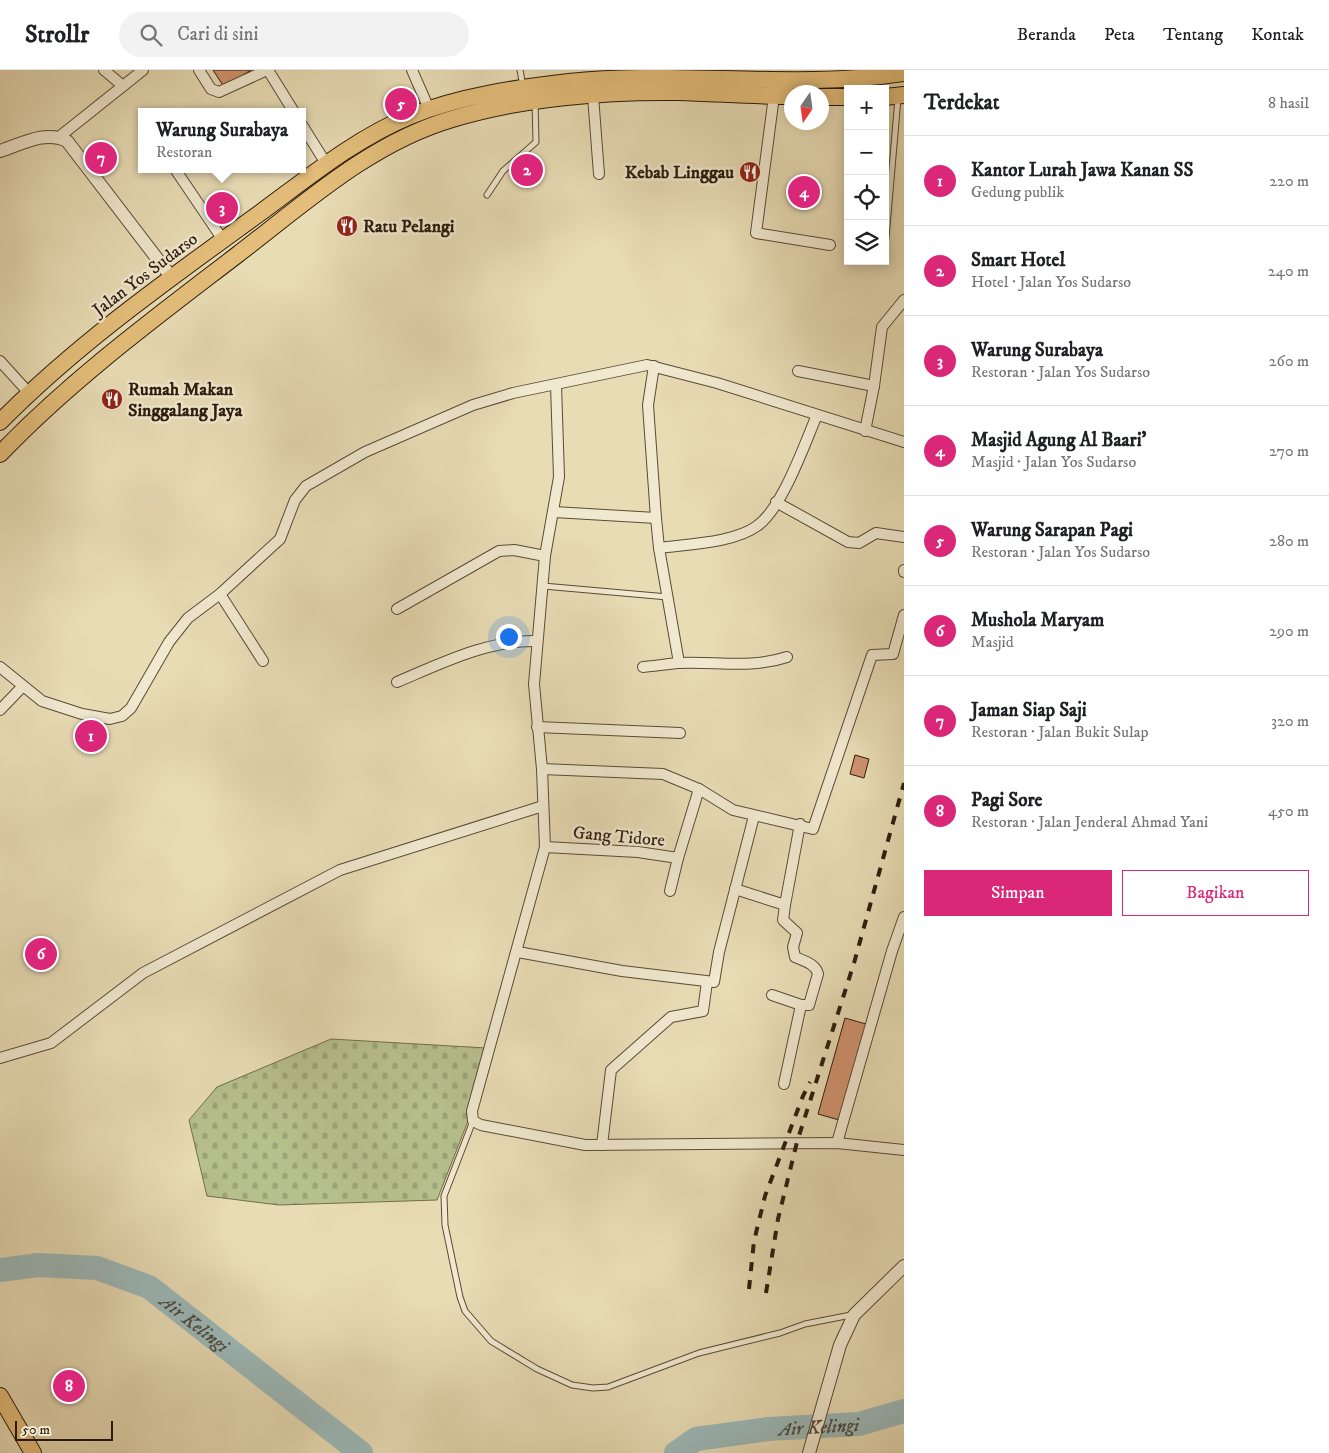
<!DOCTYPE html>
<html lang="id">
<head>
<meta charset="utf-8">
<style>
  body { margin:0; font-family:"IM FELL DW Pica",serif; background:#f2f2f2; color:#202124 }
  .controls { position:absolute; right:15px; top:15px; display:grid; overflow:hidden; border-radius:0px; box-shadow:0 2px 12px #0003 }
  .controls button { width:45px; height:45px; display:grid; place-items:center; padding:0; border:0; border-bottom:1px solid #e0e0e0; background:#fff; color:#202124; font:25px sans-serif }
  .compass { position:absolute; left:784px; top:15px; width:45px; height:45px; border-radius:50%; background:#fff; box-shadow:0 2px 12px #0003; rotate:193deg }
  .scale { position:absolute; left:15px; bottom:12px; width:98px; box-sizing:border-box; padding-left:5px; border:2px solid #2b1b0c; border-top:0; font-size:14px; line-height:18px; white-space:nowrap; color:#2b1b0c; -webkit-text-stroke:4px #f0e8cf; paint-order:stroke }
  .you { position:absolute; left:508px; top:566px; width:18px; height:18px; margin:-12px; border:4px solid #fff; border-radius:50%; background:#1a73e8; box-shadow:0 0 0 8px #1a73e833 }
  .badge { display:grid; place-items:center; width:32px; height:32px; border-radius:50%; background:#db2777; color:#fff; font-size:16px; font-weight:700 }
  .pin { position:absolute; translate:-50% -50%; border:2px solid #fff; box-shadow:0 1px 5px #0006 }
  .popup { position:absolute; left:138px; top:38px; width:168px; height:65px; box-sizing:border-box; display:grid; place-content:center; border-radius:0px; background:#fff; filter:drop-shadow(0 1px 4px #0005); font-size:16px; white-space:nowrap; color:#757577 }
  .popup b { font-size:19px; color:#202124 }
  .popup::after { content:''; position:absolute; left:50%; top:100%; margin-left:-10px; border:10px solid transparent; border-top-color:#fff }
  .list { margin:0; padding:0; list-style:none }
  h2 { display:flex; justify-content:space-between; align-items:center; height:65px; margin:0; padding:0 20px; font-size:21px }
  h2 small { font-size:16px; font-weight:400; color:#757577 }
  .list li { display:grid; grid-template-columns:32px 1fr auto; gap:15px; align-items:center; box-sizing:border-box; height:90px; padding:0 20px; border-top:1px solid #e0e0e0 }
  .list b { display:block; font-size:19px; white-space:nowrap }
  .list p { margin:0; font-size:16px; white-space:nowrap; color:#757577 }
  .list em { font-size:16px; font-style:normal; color:#757577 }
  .actions { display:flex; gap:10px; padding:15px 20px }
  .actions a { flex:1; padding:11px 0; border:1px solid #db2777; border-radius:0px; text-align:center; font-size:18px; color:#db2777 }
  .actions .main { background:#db2777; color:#fff }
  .icon { flex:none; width:28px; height:28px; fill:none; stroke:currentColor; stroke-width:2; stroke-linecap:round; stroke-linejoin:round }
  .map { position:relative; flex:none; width:904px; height:1383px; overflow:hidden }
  header { display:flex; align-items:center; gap:30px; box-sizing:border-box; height:70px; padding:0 25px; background:#fff; border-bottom:1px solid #e0e0e0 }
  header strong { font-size:24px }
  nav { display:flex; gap:28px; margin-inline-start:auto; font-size:18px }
  .search { width:350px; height:45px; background:#f2f2f2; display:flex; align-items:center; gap:12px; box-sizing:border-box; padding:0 18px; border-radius:28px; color:#757577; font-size:19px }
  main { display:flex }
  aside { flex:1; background:#fff }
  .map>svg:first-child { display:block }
</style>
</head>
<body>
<header>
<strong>Strollr</strong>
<div class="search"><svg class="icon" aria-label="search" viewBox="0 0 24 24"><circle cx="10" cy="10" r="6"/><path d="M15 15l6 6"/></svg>Cari di sini</div>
<nav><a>Beranda</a><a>Peta</a><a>Tentang</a><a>Kontak</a></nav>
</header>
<main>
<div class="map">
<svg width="904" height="1383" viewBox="0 0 904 1383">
  <defs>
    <pattern id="cemetery-stones" width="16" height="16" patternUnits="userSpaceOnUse" patternTransform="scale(1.25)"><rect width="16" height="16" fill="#b6c08d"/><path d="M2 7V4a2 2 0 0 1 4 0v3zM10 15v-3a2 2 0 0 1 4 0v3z" fill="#9da478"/></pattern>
  </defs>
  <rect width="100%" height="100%" fill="#e8dcb5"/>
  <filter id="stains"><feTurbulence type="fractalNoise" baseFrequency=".004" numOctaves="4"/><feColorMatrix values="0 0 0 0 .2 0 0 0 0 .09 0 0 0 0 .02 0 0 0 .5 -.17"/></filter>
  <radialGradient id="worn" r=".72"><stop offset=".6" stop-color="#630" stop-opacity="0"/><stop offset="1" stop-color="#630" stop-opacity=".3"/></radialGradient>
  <polygon fill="url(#cemetery-stones)" stroke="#706e4c" points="331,969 486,978 468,1051 437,1130 279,1135 207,1126 189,1050 217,1017"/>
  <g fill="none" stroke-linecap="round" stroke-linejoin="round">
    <g stroke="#9cb9b9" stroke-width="24">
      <path id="s1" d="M0 1200 38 1195 97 1198 149 1217 361 1383"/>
      <path id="s2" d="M676 1383 696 1369 768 1359 859 1354 904 1341"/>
    </g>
  </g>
  <g fill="#d0926f" stroke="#2b1b0c">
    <polygon points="213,0 251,0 224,17"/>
    <polygon points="79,657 104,660 102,675 78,672"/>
    <polygon points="855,685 869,689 864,708 850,704"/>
    <polygon points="845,948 866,954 839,1050 818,1044"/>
  </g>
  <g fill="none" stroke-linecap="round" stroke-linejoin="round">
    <g stroke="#5a4b36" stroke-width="7">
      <g id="service">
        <polyline points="520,0 523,16"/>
        <polyline points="487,125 503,101 536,72 535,32"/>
        <polyline points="886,168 898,28"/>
        <polyline points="543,516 668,527"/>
        <polyline points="473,1051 444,1126 445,1155 460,1227 465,1241 491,1271 537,1299 572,1315 593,1318 608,1317 699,1283 780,1263 805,1254 851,1245"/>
      </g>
    </g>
    <g stroke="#5a4b36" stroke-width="12">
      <g id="minor">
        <polyline points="104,0 123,16"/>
        <polyline points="199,0 211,19 219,22 267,0"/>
        <polyline points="268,0 294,42"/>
        <polyline points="412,0 429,39"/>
        <polyline points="593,26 599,104"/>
        <polyline points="774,26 756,163 830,175"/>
        <polyline points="302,55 327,95"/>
        <polyline points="59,67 143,0"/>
        <polyline points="175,99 223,170"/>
        <polyline points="0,291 29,323"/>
        <polyline points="654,296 648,335 656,448 659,478 679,593"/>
        <polyline points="798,301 874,316"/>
        <polyline points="556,315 559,407 545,486 534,614 542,699 545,777 472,1041 473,1051 481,1055 585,1075 837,1073 904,1080"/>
        <polyline points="865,361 874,316 882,257 904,230"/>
        <polyline points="776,432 848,472 859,473 876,463 904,467"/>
        <polyline points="554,442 656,448"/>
        <path d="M659 478C687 474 734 473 757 456 782 439 805 373 817 345"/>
        <polyline points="904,500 904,502"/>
        <polyline points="220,524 263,591"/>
        <polyline points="397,539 499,481 514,480 545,486"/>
        <polyline points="0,597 42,631 82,644 110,649 122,646 131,638 169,572 188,548 220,524 280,469 295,430 306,416 365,382 473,335 513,323 647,295 717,313 904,372"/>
        <path d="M643 597C655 596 667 594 678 593 715 591 751 599 787 587"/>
        <path d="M397 612C442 593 487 570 537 571"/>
        <polyline points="0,640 23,616"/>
        <polyline points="537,657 680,663"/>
        <polyline points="542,699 663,704 699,719 733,740 813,759 872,585 893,584 904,545"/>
        <polyline points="545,777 638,782 678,788 699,719"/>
        <polyline points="735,819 785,835 800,754"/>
        <polyline points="670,821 678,788"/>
        <polyline points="518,882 622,901 714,912 719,882 754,746"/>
        <polyline points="772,925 801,935"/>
        <polyline points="0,988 51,973 143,903 340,800 543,736"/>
        <path d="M784 1014 801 935H809L818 904C816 894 804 891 795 887L793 877 797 863 783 850 785 835"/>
        <polyline points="837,1073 892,881 904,847"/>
        <polyline points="602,1075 611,1000 671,947 703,941 707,912"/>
      </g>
    </g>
    <g stroke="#5a4b36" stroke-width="14">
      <g id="tertiary">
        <path d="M0 81C22 74 45 60 67 71L172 208"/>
        <polyline points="809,1383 840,1275 854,1245 904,1196"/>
      </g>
    </g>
    <g stroke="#2b1b0c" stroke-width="18">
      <g id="trunk">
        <polyline points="822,27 848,27"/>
        <polyline points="885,27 904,25"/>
        <path d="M0 352C76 275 165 212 253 148 303 112 352 70 410 46 460 26 516 18 569 12 680 0 794 20 904 3"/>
        <path d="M0 384C72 309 155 248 237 185 304 134 370 73 452 49 521 28 605 21 678 22 716 23 753 26 792 26"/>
        <polyline points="0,1326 33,1383"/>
      </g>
    </g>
    <use href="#service" stroke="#f0e8cf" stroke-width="5"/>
    <use href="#minor" stroke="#f0e8cf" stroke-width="10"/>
    <use href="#tertiary" stroke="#f0e8cf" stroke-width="12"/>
    <use href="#trunk" stroke="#e4be7a" stroke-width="16"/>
    <g stroke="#2b1b0c" stroke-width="4" stroke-dasharray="9 9" stroke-linecap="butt">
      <polyline points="749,1219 754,1171 765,1126 803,1026 810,1012"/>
      <polyline points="766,1223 778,1149 797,1072 854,893 904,713"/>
    </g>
  </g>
  <defs>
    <g id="restaurant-disc" transform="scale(1.125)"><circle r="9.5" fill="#8f2418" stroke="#f0e8cf"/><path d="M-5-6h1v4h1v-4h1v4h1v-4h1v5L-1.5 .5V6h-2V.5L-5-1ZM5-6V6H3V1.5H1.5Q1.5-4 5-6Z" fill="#fff"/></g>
  </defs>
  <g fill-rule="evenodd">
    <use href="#restaurant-disc" x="750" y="102"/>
    <use href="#restaurant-disc" x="347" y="156"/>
    <use href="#restaurant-disc" x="112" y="329"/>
  </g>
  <g text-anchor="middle" stroke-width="5" stroke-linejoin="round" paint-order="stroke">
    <g font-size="18" font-weight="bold" fill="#2b1b0c" stroke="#f0e8cf" text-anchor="start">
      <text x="734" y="108" text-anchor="end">Kebab Linggau</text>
      <text x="363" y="162">Ratu Pelangi</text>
      <text x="128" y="325">Rumah Makan<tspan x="128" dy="21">Singgalang Jaya</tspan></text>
    </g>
    <g font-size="18" fill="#2b1b0c" stroke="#f0e8cf">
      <text transform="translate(145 204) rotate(-37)" y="6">Jalan Yos Sudarso</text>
      <text transform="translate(619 766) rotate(5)" y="6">Gang Tidore</text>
    </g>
    <g font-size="19" font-style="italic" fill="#4d4a40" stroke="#f0e8cf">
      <text dy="7" stroke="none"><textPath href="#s1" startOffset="211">Air Kelingi</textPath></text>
      <text dy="7" stroke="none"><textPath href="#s2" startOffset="148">Air Kelingi</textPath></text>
    </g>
  </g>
  <rect width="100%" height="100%" filter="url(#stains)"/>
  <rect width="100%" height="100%" fill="url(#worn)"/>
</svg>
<div class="controls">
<button>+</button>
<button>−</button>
<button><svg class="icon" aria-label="locate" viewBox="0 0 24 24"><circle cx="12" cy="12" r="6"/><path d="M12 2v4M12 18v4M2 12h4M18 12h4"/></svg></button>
<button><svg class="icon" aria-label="layers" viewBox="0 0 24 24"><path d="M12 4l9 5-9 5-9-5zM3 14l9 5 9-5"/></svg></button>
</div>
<svg class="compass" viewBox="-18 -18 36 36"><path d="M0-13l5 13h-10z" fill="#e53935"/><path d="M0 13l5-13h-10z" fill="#757577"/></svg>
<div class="scale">50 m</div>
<div class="you"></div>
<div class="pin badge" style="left:91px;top:666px">1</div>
<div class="pin badge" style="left:527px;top:100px">2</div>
<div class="pin badge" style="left:222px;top:138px">3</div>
<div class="popup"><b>Warung Surabaya</b>Restoran</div>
<div class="pin badge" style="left:804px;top:122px">4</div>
<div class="pin badge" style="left:401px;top:34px">5</div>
<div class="pin badge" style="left:41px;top:884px">6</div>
<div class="pin badge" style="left:101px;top:88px">7</div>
<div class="pin badge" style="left:69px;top:1316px">8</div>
</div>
<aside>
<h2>Terdekat<small>8 hasil</small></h2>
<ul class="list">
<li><span class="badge">1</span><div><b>Kantor Lurah Jawa Kanan SS</b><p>Gedung publik</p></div><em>220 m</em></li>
<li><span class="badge">2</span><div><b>Smart Hotel</b><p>Hotel · Jalan Yos Sudarso</p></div><em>240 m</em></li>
<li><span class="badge">3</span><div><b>Warung Surabaya</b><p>Restoran · Jalan Yos Sudarso</p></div><em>260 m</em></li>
<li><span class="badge">4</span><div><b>Masjid Agung Al Baari'</b><p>Masjid · Jalan Yos Sudarso</p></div><em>270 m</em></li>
<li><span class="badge">5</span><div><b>Warung Sarapan Pagi</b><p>Restoran · Jalan Yos Sudarso</p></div><em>280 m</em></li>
<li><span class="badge">6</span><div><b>Mushola Maryam</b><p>Masjid</p></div><em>290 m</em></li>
<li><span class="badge">7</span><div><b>Jaman Siap Saji</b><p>Restoran · Jalan Bukit Sulap</p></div><em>320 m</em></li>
<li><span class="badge">8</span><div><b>Pagi Sore</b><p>Restoran · Jalan Jenderal Ahmad Yani</p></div><em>450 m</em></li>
</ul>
<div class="actions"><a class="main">Simpan</a><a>Bagikan</a></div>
</aside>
</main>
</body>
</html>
